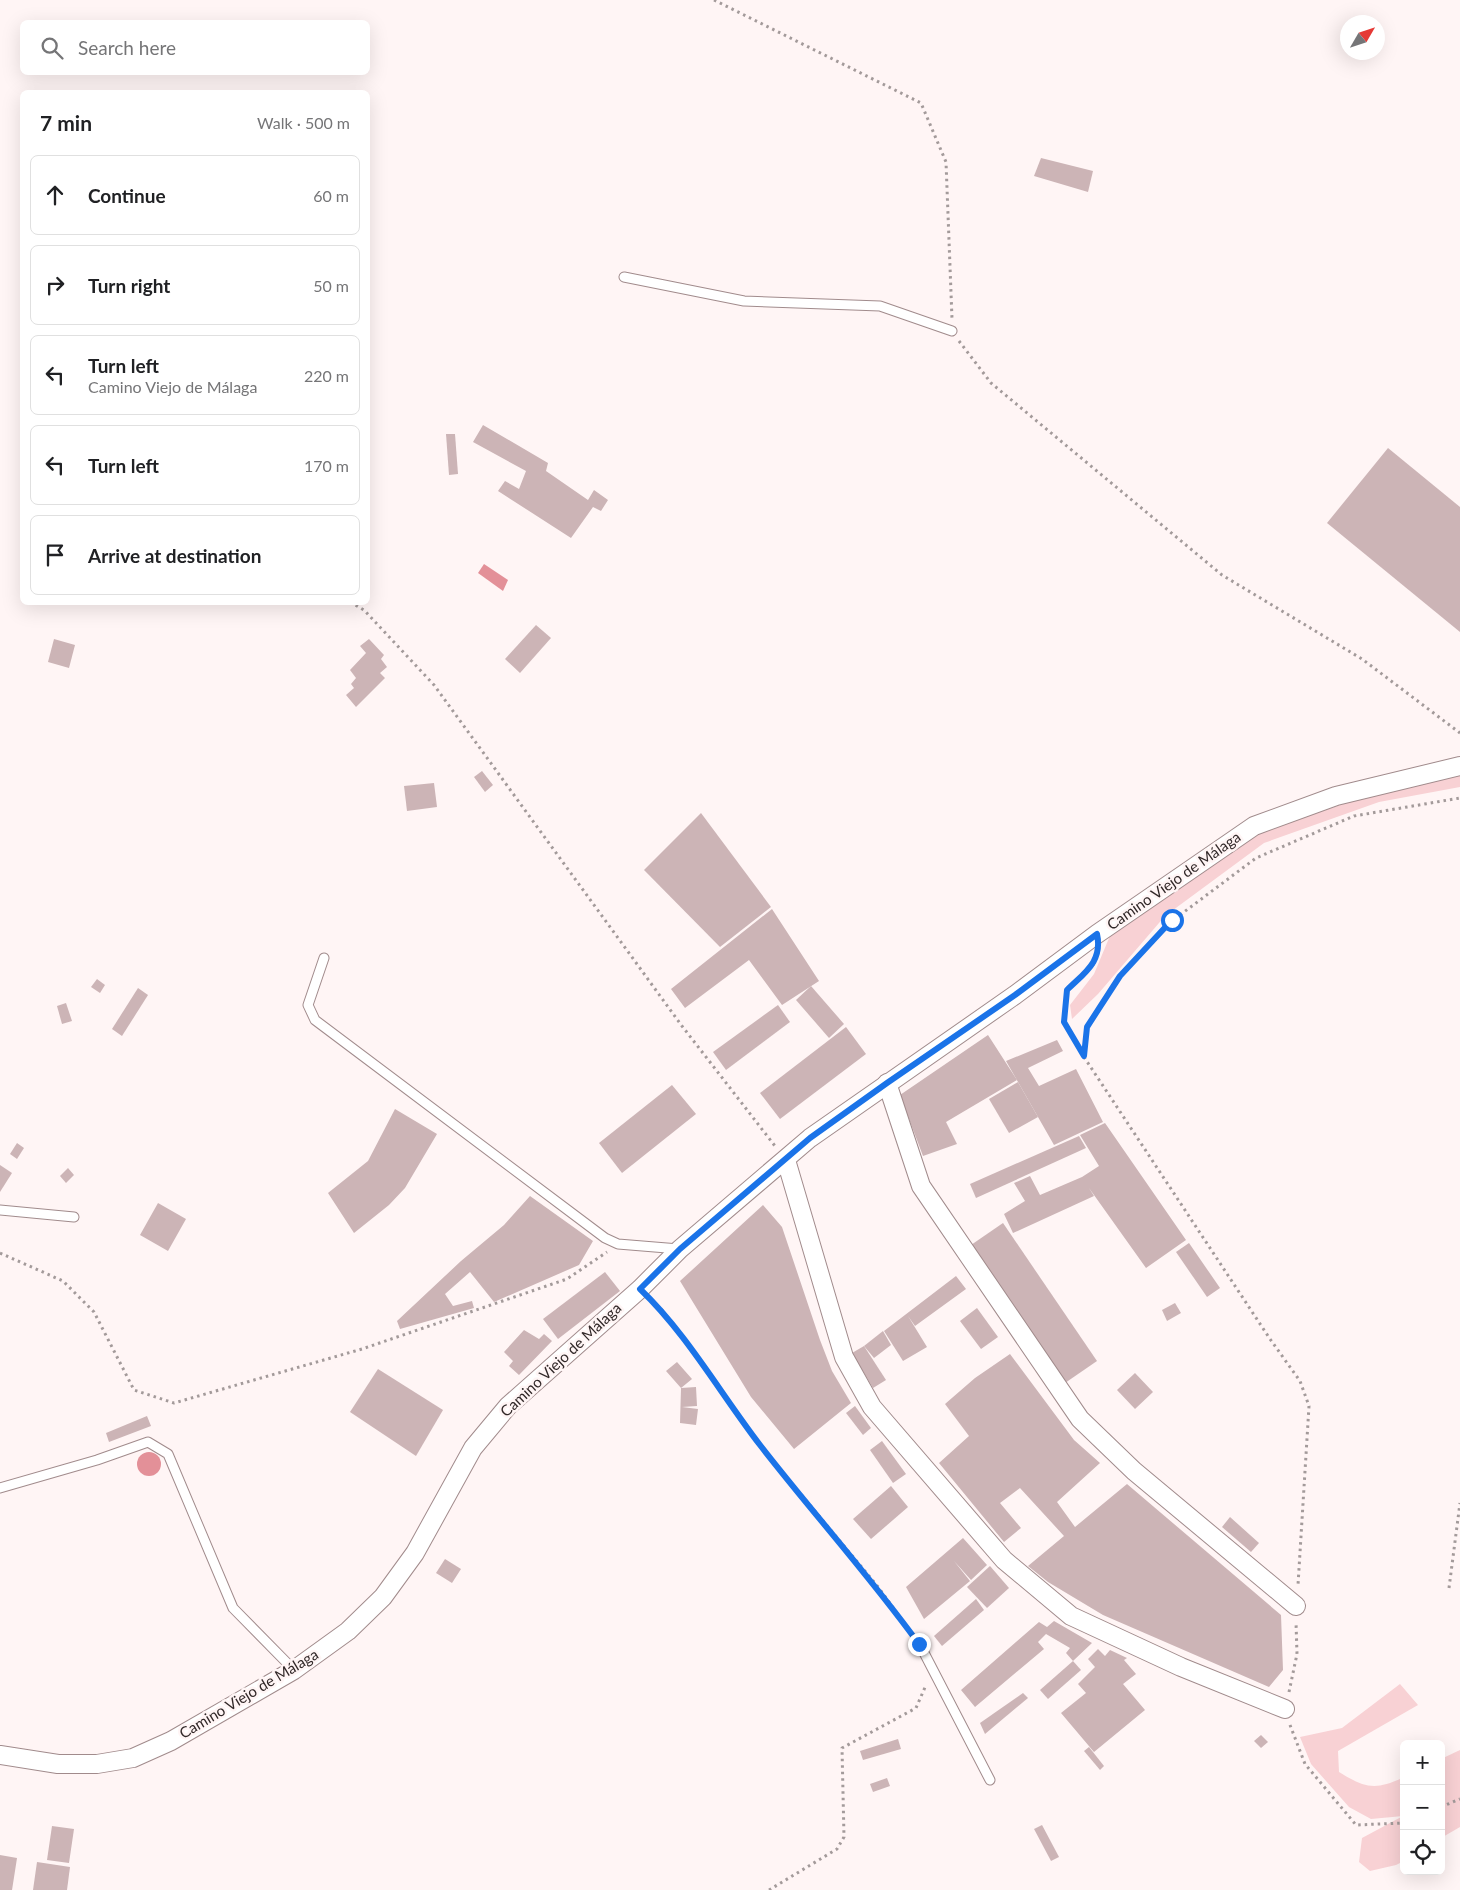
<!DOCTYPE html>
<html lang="en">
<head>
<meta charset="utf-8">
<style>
  body { margin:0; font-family:Lato,sans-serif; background:#f2f2f2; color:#202124 }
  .controls { position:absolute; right:15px; bottom:15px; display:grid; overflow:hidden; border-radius:8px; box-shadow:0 5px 20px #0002 }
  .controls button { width:45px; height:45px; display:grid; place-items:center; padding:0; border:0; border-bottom:1px solid #e0e0e0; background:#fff; color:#202124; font:25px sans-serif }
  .compass { position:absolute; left:1340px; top:15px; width:45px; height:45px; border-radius:50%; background:#fff; box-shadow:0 5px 20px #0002; rotate:51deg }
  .stop { position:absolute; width:15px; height:15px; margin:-11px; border:4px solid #1a73e8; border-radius:50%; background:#fff }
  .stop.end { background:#1a73e8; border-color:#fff; box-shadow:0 1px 5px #0008 }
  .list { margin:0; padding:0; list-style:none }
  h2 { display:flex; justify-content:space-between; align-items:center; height:65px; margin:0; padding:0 20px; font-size:21px }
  h2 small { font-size:16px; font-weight:400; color:#757577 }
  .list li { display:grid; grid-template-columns:32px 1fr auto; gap:15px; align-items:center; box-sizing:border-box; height:80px; margin:0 10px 10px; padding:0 10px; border:1px solid #e0e0e0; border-radius:8px }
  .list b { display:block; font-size:19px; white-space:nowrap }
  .list p { margin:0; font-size:16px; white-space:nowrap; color:#757577 }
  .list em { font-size:16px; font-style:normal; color:#757577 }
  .icon { flex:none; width:28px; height:28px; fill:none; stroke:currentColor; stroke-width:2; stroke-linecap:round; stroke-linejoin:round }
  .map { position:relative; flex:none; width:1460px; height:1890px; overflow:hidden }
  .search { position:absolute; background:#fff; box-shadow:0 5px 20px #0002; left:20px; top:20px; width:350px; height:55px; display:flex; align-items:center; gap:12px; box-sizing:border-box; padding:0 18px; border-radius:8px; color:#757577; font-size:19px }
  .panel { position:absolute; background:#fff; box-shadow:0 5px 20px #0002; left:20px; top:90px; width:350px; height:515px; border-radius:8px }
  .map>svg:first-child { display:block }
</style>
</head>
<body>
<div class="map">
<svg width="1460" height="1890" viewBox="0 0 1460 1890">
  <rect width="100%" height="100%" fill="#fff5f5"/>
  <g fill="#f8d1d4">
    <polygon points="1460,774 1460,787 1379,802 1264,843 1165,916 1098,994 1072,1019 1070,1005 1094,974 1112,931 1259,833 1381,791"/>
    <path d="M1400 1684 1418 1705 1338 1751 1339 1772C1365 1788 1375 1791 1404 1777V1861L1396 1865 1370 1871 1359 1862 1362 1838 1403 1816 1371 1819 1349 1807 1311 1764 1300 1737 1342 1728Z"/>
    <polygon points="1460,1750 1460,1827 1441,1838 1441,1759"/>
  </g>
  <g fill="#e39098">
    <polygon points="484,564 508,580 503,591 478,573"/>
    <circle cx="149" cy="1464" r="12"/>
  </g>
  <g fill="#ccb4b6">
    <polygon points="1041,158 1093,171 1088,192 1034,176"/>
    <polygon points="483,425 548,463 546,471 588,500 594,490 608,500 601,511 593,507 571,538 498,491 505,481 519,489 526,471 473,442"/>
    <polygon points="446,434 455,434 458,474 449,475"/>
    <polygon points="1388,448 1460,507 1460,632 1327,523"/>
    <polygon points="536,625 551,638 520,673 505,659"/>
    <polygon points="54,639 75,645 69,668 48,662"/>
    <polygon points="369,639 384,655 381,659 387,667 380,673 385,678 356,707 346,695 354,688 351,684 356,678 350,670 366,653 360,646"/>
    <polygon points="482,771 493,785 485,792 474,777"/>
    <polygon points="434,783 437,807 407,811 404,786"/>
    <polygon points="701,813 771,907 720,947 644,870"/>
    <polygon points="772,909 819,981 782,1005 749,960 685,1008 671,989"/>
    <polygon points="97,979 105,985 100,993 91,987"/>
    <polygon points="811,986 844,1024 829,1038 796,1000"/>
    <polygon points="138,988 148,995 122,1036 112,1029"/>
    <polygon points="66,1003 72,1021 62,1024 57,1006"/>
    <polygon points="778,1005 790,1022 726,1070 713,1052"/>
    <polygon points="846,1027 866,1054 780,1119 760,1093"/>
    <polygon points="988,1035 1017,1080 946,1122 957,1144 923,1156 900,1095"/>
    <polygon points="1057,1040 1063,1051 1028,1068 1039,1086 1076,1069 1103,1122 1054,1145 1006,1061"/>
    <polygon points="1018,1082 1038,1117 1009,1133 989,1099"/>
    <polygon points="672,1085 696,1114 622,1173 599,1143"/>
    <polygon points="395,1109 437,1134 405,1188 389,1205 354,1233 328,1193 368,1161"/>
    <polygon points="1105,1123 1186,1240 1146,1268 1089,1188 1094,1196 1013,1233 1004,1214 1025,1201 1014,1183 1030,1176 1040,1195 1082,1177 1099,1166 1080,1135"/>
    <polygon points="1079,1136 1086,1148 976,1198 970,1184"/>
    <polygon points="17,1143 24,1148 17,1159 10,1154"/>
    <polygon points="0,1165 12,1173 0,1192"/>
    <polygon points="68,1168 74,1175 66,1183 60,1176"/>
    <polygon points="530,1196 593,1241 579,1265 494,1302 470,1272 445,1294 453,1306 472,1301 474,1308 400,1329 397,1321 461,1261 504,1225"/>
    <polygon points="158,1203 186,1219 168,1251 140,1235"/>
    <polygon points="763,1205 782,1227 820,1340 832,1371 851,1403 794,1449 751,1397 680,1281"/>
    <polygon points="1003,1223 1097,1361 1065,1383 971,1245"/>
    <polygon points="1189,1243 1220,1288 1207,1297 1176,1252"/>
    <polygon points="605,1272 620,1291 558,1339 543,1319"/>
    <polygon points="956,1276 966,1289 915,1326 908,1316 927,1347 903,1361 884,1331"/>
    <polygon points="1175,1303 1181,1313 1167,1321 1162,1310"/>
    <polygon points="977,1308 998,1337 981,1349 960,1321"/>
    <polygon points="524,1330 539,1339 544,1334 552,1341 519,1375 509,1366 513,1361 504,1352"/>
    <polygon points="883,1331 891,1345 874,1358 864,1346"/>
    <polygon points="864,1346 886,1380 873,1388 852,1353"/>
    <polygon points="1010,1354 1074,1440 1100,1463 1057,1502 1075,1527 1127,1484 1281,1615 1283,1670 1269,1687 1103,1615 1048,1582 1028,1566 1064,1536 1020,1488 1000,1503 1021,1528 1004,1542 939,1463 969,1436 945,1404 975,1378"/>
    <polygon points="677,1362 692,1379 681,1388 696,1387 697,1406 682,1407 698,1409 696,1425 680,1423 681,1388 666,1371"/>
    <polygon points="378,1369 443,1410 416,1456 350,1412"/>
    <polygon points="1135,1373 1153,1392 1135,1409 1117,1390"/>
    <polygon points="855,1406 871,1428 863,1435 846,1413"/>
    <polygon points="147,1416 151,1426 109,1442 106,1433"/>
    <polygon points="882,1441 906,1474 893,1483 870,1450"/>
    <polygon points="891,1486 908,1507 871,1539 853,1519"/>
    <polygon points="1230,1517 1259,1543 1251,1552 1222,1527"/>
    <polygon points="963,1538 987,1565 971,1580 954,1561 970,1581 924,1619 906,1587"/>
    <polygon points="445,1559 461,1569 452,1583 436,1573"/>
    <polygon points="990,1566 1009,1588 987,1608 967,1587"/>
    <polygon points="976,1599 984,1610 942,1646 934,1636"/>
    <polygon points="1054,1621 1092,1643 1073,1661 1066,1653 1070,1648 1046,1634 1038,1642 1044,1649 975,1707 961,1690 1039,1622 1047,1627"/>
    <polygon points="1098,1649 1105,1656 1110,1650 1127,1658 1124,1660 1136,1674 1123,1684 1145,1710 1094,1752 1061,1713 1086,1693 1078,1684 1095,1667 1088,1659"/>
    <polygon points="1073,1661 1081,1670 1048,1699 1040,1690"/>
    <polygon points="1023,1693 1028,1698 985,1734 980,1723"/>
    <polygon points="1261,1735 1268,1742 1261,1748 1254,1741"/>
    <polygon points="898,1739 901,1749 863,1760 860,1751"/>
    <polygon points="1089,1747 1104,1766 1100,1770 1084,1751"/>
    <polygon points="887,1778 890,1786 873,1792 870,1784"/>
    <polygon points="1042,1825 1059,1857 1051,1861 1034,1829"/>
    <polygon points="52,1826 74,1829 69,1863 47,1860"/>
    <polygon points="0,1855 17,1858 12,1890 0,1890"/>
    <polygon points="37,1862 70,1867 67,1890 33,1890"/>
  </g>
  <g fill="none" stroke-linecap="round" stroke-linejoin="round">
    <g stroke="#a18b8c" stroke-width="11">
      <g id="lane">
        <polyline points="624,277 744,301 880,306 952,331"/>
        <polyline points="324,958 308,1005 315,1020 605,1238 618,1244 679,1249"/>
        <polyline points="0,1210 74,1217"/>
        <polyline points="0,1488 97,1460 148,1442 168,1454 233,1608 294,1670"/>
        <polyline points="919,1643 990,1780"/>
      </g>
    </g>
    <g stroke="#a18b8c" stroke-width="20">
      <g id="street">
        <polyline points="887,1083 921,1186 1080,1419 1134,1471 1296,1606"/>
        <polyline points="786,1160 844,1357 872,1407 1004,1560 1071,1616 1181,1667 1285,1709"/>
        <polyline points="0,1755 58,1764 97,1764 133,1758 171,1741 294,1670 348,1631 383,1597 415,1553 473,1448 508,1406 640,1289 680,1249 810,1138 1015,995 1097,934 1254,826 1336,796 1460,766"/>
      </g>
    </g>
    <g stroke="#a39a9a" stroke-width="3" stroke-dasharray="2.5 4" stroke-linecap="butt">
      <polyline points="714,0 921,103 946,162 952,319"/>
      <polyline points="959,341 991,383 1222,575 1362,659 1460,733"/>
      <polyline points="350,602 364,610 434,685 682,1026 775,1146"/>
      <polyline points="1096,957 1093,965 1067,990 1064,1022 1084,1057 1270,1339 1300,1381 1309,1406 1298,1585"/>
      <polyline points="1084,1056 1087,1027 1120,976 1172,921 1256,858 1354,816 1460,798"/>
      <polyline points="0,1253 63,1281 94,1312 134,1390 174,1403 362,1349 567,1279 607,1252"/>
      <polyline points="651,1300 662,1310 760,1445 879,1588 912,1634"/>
      <polyline points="1449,1588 1460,1503"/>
      <polyline points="1289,1692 1297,1654 1296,1622"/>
      <polyline points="1290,1725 1305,1764 1356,1825 1404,1823"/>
      <polyline points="1441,1807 1460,1799"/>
      <polyline points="769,1890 837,1849 844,1837 842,1748 916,1708 926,1685"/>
    </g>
    <use href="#lane" stroke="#fff" stroke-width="9"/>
    <use href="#street" stroke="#fff" stroke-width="18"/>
  </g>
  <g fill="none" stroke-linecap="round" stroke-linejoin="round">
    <path stroke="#1a73e8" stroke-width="6" d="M919 1644C869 1575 812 1512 760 1445 720 1393 687 1334 640 1289L680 1249 810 1138 887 1083 1015 995 1097 934C1103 962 1084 973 1067 990L1064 1022 1084 1056 1087 1027 1120 976 1172 920"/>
  </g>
  <g text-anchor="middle" stroke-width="5" stroke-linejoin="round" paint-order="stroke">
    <g font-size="15" fill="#312828" stroke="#fff5f5">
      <text transform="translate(1174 881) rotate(-35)" y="5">Camino Viejo de Málaga</text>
      <text transform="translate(561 1360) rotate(-43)" y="5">Camino Viejo de Málaga</text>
      <text transform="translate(249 1694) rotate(-31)" y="5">Camino Viejo de Málaga</text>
    </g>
  </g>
</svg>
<div class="controls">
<button>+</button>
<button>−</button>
<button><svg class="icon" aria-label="locate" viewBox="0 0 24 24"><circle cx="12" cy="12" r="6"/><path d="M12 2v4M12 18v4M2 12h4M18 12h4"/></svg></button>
</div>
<svg class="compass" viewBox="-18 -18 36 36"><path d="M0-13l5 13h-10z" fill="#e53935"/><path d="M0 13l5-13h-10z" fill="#757577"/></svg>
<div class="stop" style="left:1172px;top:920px"></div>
<div class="stop end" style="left:919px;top:1644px"></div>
<div class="search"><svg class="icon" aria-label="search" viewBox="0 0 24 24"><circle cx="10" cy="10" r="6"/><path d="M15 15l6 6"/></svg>Search here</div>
<section class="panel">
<h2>7 min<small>Walk · 500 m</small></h2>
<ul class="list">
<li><svg class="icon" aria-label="ahead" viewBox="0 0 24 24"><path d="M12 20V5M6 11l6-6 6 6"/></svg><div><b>Continue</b></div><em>60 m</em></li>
<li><svg class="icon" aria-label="right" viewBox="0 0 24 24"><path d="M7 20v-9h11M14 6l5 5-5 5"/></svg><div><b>Turn right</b></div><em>50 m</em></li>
<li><svg class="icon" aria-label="left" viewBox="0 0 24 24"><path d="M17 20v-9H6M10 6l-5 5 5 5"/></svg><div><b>Turn left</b><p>Camino Viejo de Málaga</p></div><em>220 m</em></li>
<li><svg class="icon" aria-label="left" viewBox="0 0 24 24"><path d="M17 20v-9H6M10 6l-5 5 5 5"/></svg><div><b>Turn left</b></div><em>170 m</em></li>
<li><svg class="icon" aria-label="arrive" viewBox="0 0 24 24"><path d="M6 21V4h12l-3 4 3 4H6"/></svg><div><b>Arrive at destination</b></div></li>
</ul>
</section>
</div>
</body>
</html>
